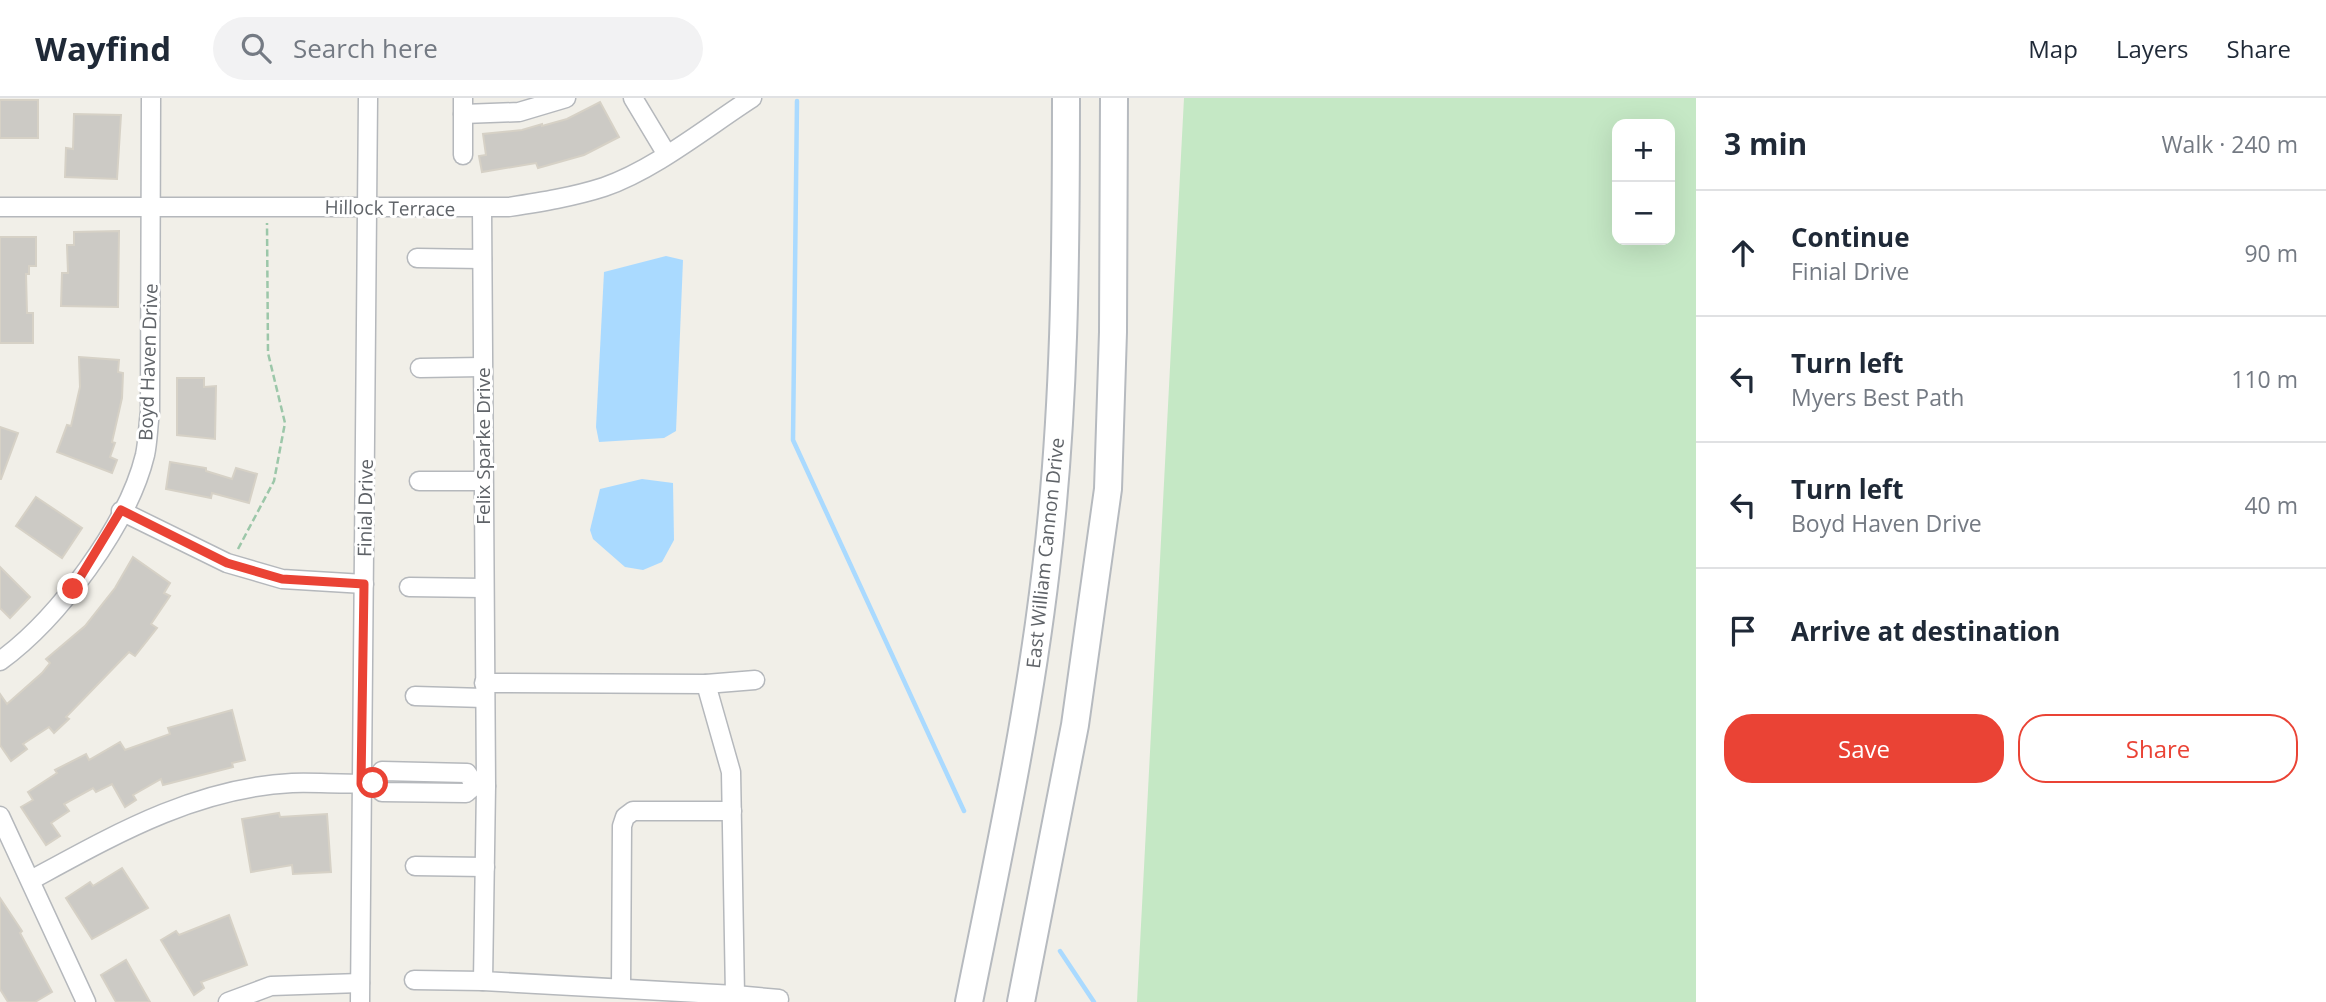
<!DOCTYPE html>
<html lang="en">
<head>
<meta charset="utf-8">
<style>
  body { margin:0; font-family:"Open Sans",sans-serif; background:#f2f2f3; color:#1f2937 }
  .controls { position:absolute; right:21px; top:21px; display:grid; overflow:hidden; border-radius:14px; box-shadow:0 7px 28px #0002 }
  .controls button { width:63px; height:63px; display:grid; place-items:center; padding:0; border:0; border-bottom:2px solid #e0e1e3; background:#fff; color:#1f2937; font:35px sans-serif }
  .stop { position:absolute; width:21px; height:21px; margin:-16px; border:5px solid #ea4335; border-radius:50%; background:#fff }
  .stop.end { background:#ea4335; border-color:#fff; box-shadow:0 2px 7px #0008 }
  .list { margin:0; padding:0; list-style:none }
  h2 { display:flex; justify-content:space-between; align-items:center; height:91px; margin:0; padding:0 28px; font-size:30px }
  h2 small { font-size:23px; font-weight:400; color:#747a83 }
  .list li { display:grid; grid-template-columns:46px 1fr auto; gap:21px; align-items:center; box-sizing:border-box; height:126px; padding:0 28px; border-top:2px solid #e0e1e3 }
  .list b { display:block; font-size:26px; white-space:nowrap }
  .list p { margin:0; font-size:23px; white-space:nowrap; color:#747a83 }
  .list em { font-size:23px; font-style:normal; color:#747a83 }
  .actions { display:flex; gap:14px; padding:21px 28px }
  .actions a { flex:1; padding:16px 0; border:2px solid #ea4335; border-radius:28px; text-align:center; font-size:24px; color:#ea4335 }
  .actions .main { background:#ea4335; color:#fff }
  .icon { flex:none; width:38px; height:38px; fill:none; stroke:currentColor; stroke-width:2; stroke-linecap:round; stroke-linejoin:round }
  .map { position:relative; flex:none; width:1696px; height:904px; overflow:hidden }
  header { display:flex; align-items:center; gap:42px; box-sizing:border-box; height:98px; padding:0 35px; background:#fff; border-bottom:2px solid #e0e1e3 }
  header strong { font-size:33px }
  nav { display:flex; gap:38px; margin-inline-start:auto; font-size:24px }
  .search { width:490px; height:63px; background:#f2f2f3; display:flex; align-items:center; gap:18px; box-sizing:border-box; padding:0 24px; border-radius:38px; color:#747a83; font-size:26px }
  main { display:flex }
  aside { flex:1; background:#fff }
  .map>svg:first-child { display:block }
</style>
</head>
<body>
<header>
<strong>Wayfind</strong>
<div class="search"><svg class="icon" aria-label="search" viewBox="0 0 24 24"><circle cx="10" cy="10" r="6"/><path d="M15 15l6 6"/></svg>Search here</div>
<nav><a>Map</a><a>Layers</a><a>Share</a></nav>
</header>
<main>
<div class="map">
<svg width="1696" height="904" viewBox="0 0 1696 904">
  <rect width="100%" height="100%" fill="#f1efe8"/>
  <path fill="#c5e8c5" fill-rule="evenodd" d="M1184 0H1696V904H1137ZM1670 26V142H1617V26Z"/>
  <g fill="#aadaff">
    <polygon points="666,158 683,162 676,333 664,340 599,344 596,329 604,174"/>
    <polygon points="642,381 673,385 674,442 662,464 643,472 625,469 593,441 590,432 600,391"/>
  </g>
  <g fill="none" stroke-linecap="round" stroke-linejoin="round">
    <g stroke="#aadaff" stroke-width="4.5">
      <polyline points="797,3 793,342 964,713"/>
      <polyline points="1060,853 1094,904"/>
    </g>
  </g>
  <g fill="#cccac5" stroke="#d6d1c6" stroke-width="2">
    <rect x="0" y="2" width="38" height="38"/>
    <polygon points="600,4 619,39 584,57 538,70 536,65 482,74 479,58 486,57 483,36 522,32 542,26 542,28 567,21"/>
    <polygon points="74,16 121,17 117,81 65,79 66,50 73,51"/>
    <polygon points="119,133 118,209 61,208 62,175 68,175 67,147 74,147 74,134"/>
    <polygon points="0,139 36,139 36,168 29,168 29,176 26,176 27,215 33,215 33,245 0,245"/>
    <polygon points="79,259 119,262 118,274 123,275 122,300 112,344 115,345 110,359 117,362 112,375 57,354 67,327 71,328 80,289"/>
    <polygon points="177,280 204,280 204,289 216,288 215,341 177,337"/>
    <polygon points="0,329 18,335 1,381 0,381"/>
    <polygon points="170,364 206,370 206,373 232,381 236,370 257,376 249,405 212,395 211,400 166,391"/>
    <polygon points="36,399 82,430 62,460 16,428"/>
    <polygon points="133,459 170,485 164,495 170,498 151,526 157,530 135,558 129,554 66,619 69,621 54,635 49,629 23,646 27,651 11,663 0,647 0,596 7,606 42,575 50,565 46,561 85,528 115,490"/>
    <polygon points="0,469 30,499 10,520 0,510"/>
    <polygon points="232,612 245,662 232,665 233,669 163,687 161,681 133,697 136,702 125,709 112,686 96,694 93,690 64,706 69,713 51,725 60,738 46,747 21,709 33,702 28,694 57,675 55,672 86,656 89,662 120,644 125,652 170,636 168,630"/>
    <polygon points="279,715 280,719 327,716 331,774 293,776 292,767 251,774 242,721"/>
    <polygon points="122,770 148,810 92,841 66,800 90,784 93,788"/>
    <polygon points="0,800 22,833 20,835 52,894 35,904 8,904 0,891"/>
    <polygon points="229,817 247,867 201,884 204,890 194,897 161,842 176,833 179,837"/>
    <polygon points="126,862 150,904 116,904 101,877"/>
  </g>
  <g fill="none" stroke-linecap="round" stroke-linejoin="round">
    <g stroke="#b5b8bc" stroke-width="21">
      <g id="street">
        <polyline points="633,0 666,55"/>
        <polyline points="463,16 519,14 566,0"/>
        <polyline points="463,57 463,0"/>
        <path d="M0 109H509C541 104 573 99 604 89 654 72 707 29 752 0"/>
        <polyline points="482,110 486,688"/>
        <polyline points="417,160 482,161"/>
        <polyline points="420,270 482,269"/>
        <polyline points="419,383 483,383"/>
        <polyline points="121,413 227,465 282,481 364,486"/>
        <polyline points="409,489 483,490"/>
        <path d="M0 563C58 521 128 427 145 357 148 343 148 328 150 314L151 0"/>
        <polyline points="706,586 755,582"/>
        <polyline points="415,598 484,600"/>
        <polyline points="373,685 382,694 466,695 475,687 486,688 483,883 735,897 731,674 706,586 484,585"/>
        <polyline points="0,718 86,904"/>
        <polyline points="415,768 485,769"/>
        <path d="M31 782C114 737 195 690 292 685 319 684 346 687 373 685L382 673 467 675 475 687"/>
        <polyline points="414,882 483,883"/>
        <polyline points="621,890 622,728 625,719 633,713 732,713"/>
        <polyline points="735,897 779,901"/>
        <polyline points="228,904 271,888 360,885"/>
        <polyline points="360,904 368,0"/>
      </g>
    </g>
    <g stroke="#b6babf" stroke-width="30">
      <g id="secondary">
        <path d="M969 904C998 760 1029 617 1046 471 1065 315 1066 157 1066 0"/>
        <polyline points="1021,904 1075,627 1108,391 1113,234 1114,0"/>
      </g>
    </g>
    <polyline stroke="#9cc7a9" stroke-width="2.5" stroke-dasharray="7 3.5" stroke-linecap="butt" points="238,451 274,383 285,325 268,255 267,125"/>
    <use href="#street" stroke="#fff" stroke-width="18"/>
    <use href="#secondary" stroke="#fff" stroke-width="26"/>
  </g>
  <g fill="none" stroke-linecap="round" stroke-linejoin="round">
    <polyline stroke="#ea4335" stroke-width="9" points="73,491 121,412 227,465 282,481 364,486 361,686 373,685"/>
  </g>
  <g text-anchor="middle" stroke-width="6" stroke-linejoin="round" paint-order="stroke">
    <g font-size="19" fill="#5f6368" stroke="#fff">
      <text transform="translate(390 110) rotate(1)" y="7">Hillock Terrace</text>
      <text transform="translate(148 264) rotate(-88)" y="7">Boyd Haven Drive</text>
      <text transform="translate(483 348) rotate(-90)" y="7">Felix Sparke Drive</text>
      <text transform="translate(365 410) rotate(-89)" y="7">Finial Drive</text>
      <text transform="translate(1045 455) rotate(-84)" y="7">East William Cannon Drive</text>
    </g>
  </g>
</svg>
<div class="controls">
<button>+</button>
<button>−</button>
</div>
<div class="stop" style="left:373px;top:685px"></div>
<div class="stop end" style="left:73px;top:491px"></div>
</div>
<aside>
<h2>3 min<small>Walk · 240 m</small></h2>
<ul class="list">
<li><svg class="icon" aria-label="ahead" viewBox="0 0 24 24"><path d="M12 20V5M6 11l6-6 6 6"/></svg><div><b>Continue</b><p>Finial Drive</p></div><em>90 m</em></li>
<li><svg class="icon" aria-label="left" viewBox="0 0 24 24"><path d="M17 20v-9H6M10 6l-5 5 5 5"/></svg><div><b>Turn left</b><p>Myers Best Path</p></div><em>110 m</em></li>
<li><svg class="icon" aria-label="left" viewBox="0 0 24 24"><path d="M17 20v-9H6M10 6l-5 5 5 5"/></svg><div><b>Turn left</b><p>Boyd Haven Drive</p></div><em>40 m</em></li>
<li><svg class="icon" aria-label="arrive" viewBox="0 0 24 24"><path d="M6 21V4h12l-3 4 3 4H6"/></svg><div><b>Arrive at destination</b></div></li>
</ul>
<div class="actions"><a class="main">Save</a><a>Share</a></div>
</aside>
</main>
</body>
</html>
